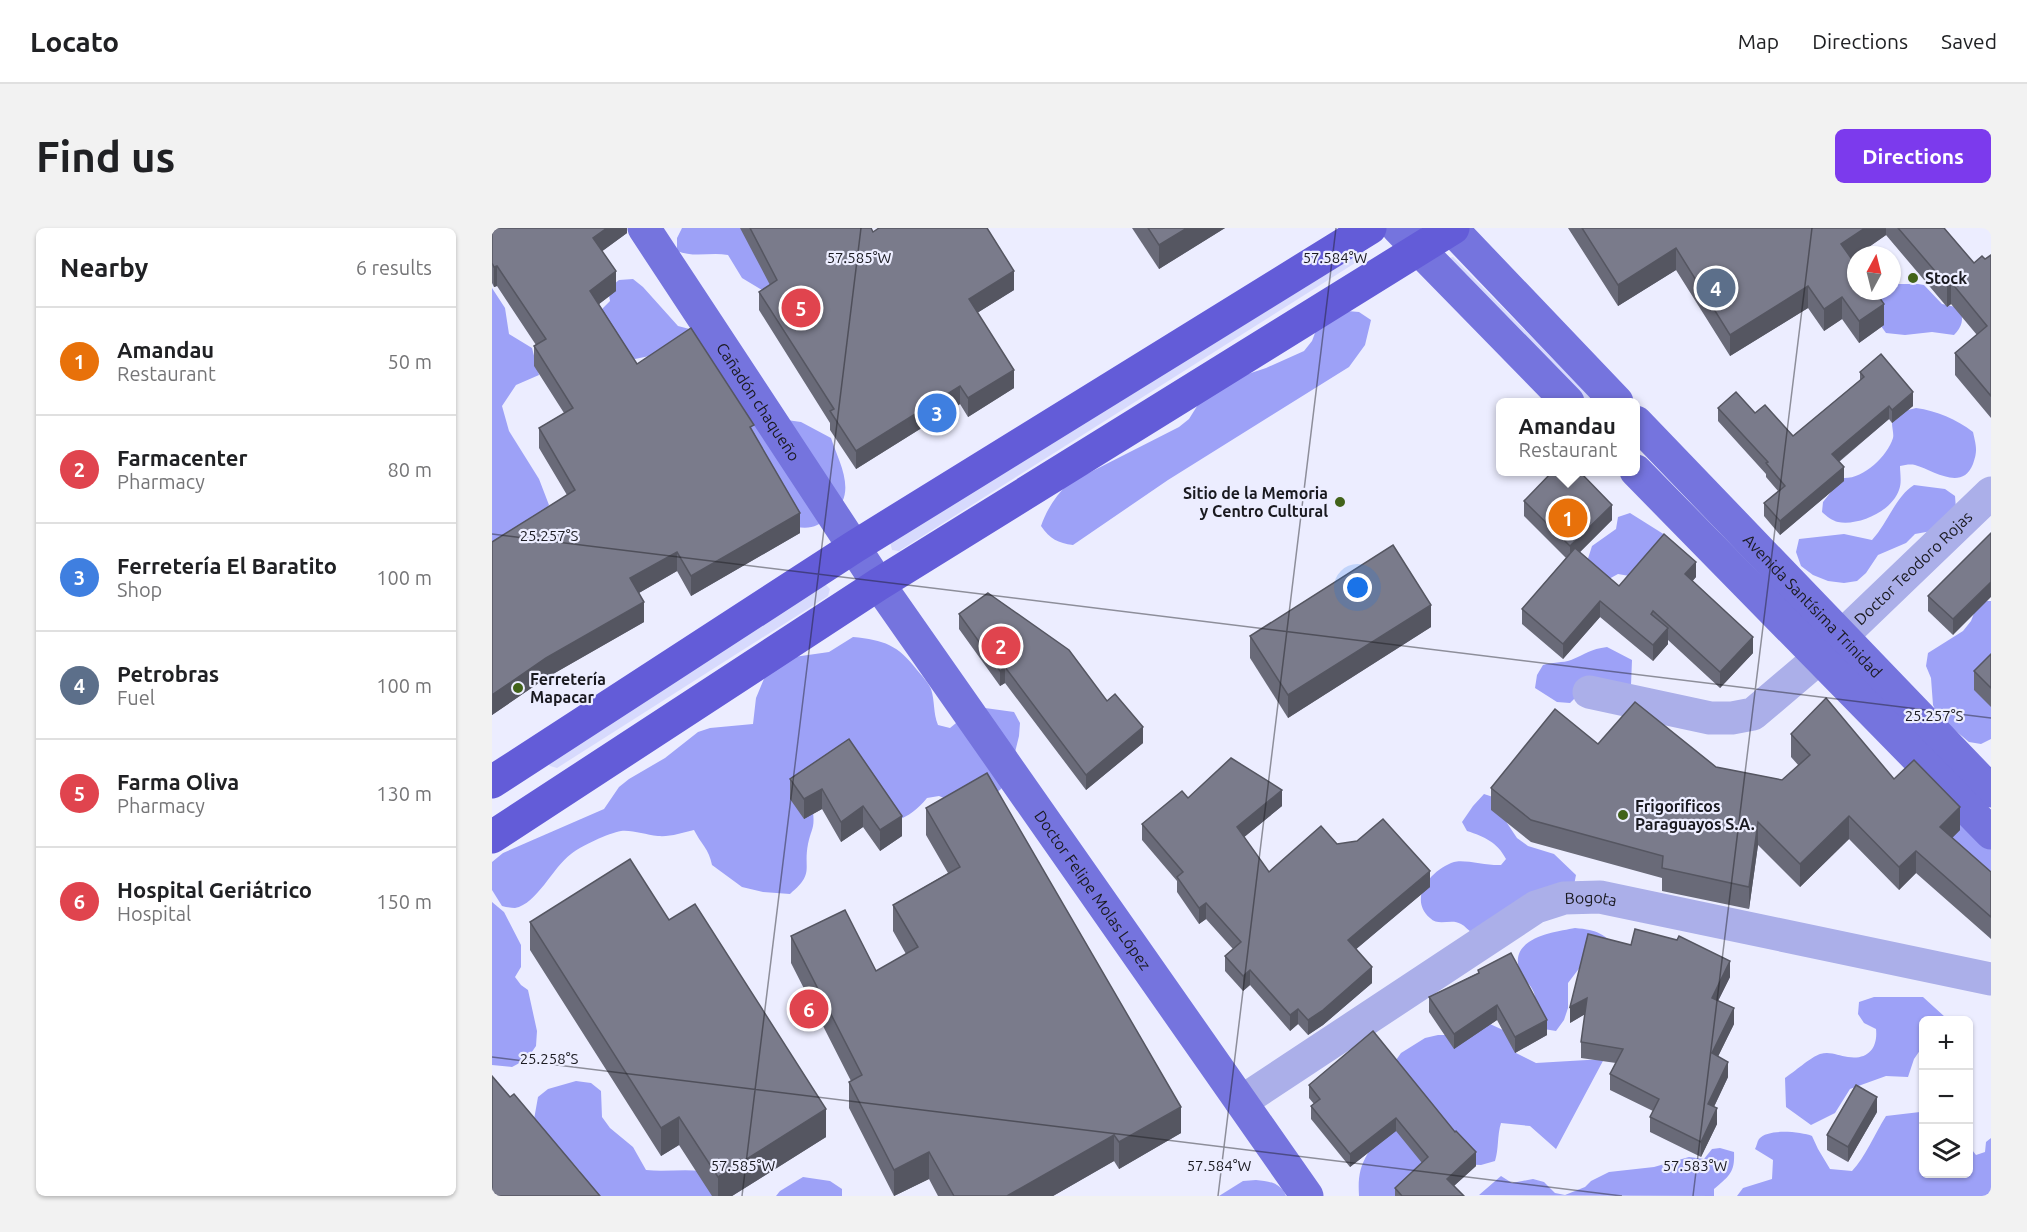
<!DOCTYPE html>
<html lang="en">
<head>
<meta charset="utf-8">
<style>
  body { margin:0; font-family:Ubuntu,sans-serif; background:#f2f2f2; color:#202124 }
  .controls { position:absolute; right:18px; bottom:18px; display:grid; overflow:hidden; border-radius:9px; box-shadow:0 2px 4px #0004 }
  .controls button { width:54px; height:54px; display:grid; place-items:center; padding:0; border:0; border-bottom:2px solid #e0e0e0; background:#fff; color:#202124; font:30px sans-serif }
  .compass { position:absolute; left:1355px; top:18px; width:54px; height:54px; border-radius:50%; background:#fff; box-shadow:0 2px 4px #0004; rotate:7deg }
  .you { position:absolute; left:866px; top:360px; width:21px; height:21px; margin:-15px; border:4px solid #fff; border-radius:50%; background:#1a73e8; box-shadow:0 0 0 9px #1a73e833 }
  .badge { display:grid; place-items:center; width:39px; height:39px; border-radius:50%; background:#7c3aed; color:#fff; font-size:20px; font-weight:700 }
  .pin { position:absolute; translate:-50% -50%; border:3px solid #fff; box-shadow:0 2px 6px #0006 }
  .popup { position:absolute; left:1004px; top:170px; width:144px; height:78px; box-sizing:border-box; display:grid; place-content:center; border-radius:9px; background:#fff; filter:drop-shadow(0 2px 4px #0005); font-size:20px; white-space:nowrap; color:#757577 }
  .popup b { font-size:22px; color:#202124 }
  .popup::after { content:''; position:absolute; left:50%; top:100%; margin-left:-12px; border:12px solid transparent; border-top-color:#fff }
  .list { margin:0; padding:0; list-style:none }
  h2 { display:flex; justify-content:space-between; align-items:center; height:78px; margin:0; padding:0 24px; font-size:26px }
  h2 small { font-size:20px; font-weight:400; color:#757577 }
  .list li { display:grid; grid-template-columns:39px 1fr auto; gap:18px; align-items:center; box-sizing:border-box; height:108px; padding:0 24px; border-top:2px solid #e0e0e0 }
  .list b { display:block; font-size:22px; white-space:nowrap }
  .list p { margin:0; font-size:20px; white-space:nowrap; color:#757577 }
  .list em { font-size:20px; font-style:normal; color:#757577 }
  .icon { flex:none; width:33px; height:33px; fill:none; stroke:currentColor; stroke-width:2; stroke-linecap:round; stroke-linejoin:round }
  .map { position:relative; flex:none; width:1499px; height:968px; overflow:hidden; border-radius:9px }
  header { display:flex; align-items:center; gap:36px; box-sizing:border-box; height:84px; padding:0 30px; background:#fff; border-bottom:2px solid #e0e0e0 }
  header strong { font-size:28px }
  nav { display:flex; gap:33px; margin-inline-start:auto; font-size:21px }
  .intro { display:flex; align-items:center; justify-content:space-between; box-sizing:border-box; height:144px; padding:0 36px }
  h1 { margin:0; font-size:42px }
  .button { padding:15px 27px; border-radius:9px; background:#7c3aed; color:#fff; font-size:21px; font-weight:700 }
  main { display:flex; gap:36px; padding:0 36px }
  aside { flex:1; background:#fff; border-radius:9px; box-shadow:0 2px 4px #0004 }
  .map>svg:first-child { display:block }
</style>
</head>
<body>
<header>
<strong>Locato</strong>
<nav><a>Map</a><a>Directions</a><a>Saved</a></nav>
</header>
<div class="intro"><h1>Find us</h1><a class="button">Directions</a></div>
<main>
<aside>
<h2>Nearby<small>6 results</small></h2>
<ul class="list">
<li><span class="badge" style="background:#e8710a">1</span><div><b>Amandau</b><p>Restaurant</p></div><em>50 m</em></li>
<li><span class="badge" style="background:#e0444e">2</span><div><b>Farmacenter</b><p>Pharmacy</p></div><em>80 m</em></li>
<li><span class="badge" style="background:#3f7fe0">3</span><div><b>Ferretería El Baratito</b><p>Shop</p></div><em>100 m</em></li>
<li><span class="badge" style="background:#5c6f8a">4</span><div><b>Petrobras</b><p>Fuel</p></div><em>100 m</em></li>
<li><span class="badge" style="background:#e0444e">5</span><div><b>Farma Oliva</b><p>Pharmacy</p></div><em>130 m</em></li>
<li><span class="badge" style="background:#e0444e">6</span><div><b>Hospital Geriátrico</b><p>Hospital</p></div><em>150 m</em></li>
</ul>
</aside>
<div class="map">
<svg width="1499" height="968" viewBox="0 0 1499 968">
  <rect width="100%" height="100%" fill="#ecedff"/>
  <g fill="#d7dafd">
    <polygon points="872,23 871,30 407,323 400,322 398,314"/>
    <polygon points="961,29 1103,174 1096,174 957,33 957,30"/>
    <polygon points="333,356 338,361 336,368 65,540 58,538 56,535"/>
  </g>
  <g fill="#9da1f7">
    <path d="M190 0H269L283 70 250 50 236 27C218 24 202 30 185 23V10Z"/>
    <path d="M141 51 151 59 186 98 228 109 281 190 309 194 339 210C345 229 360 255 350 274 348 279 341 284 337 288 326 299 319 301 304 299L167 126 143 131 130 128 108 83 118 73 116 61 127 52Z"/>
    <path d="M1401 56H1426L1432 57 1450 76 1468 80C1472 92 1470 99 1462 107L1440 104 1413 107 1394 105 1381 87 1380 72 1390 63H1400Z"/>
    <polygon points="0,60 13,80 17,106 40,120 47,147 24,157 10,178 17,203 47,251 57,277 28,318 0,330"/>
    <path d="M855 83 867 84 879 92 873 117 857 139 676 252 581 317C566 315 558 311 549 298 555 281 564 267 577 255L687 199 697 191 712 167 747 149 774 140 812 123 820 113 829 89Z"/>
    <path d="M1424 180C1445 183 1464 191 1481 204 1484 218 1486 222 1481 236 1470 264 1441 242 1423 237 1418 236 1413 237 1408 238 1408 245 1410 255 1407 262 1400 283 1367 298 1346 294 1341 293 1334 288 1330 284L1331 274 1350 250C1370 252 1395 229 1401 210 1402 206 1400 200 1400 195L1412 183Z"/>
    <path d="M1422 257 1453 261 1463 268 1464 281 1445 302 1423 306 1414 315 1386 327 1374 345 1365 353 1352 355 1336 353 1321 347 1309 338 1304 324 1307 311 1352 306 1380 312C1395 296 1404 268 1422 257Z"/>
    <polygon points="1138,285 1173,307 1179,320 1166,353 1126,346 1115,352 1092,343 1100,318 1124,301 1126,289"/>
    <polygon points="1495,373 1499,373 1499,430 1482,443 1482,457 1499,478 1499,511 1489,516 1477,514 1446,488 1441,477 1439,450 1434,438 1436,425 1471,403 1479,393 1484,380"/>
    <path d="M361 409C392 412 406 417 425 442 430 448 436 454 439 461 443 473 441 485 446 497L458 500 469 491 493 480 522 484 528 495 527 508 517 549 509 561 498 570 471 578 447 568 435 570C426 581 417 588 404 593L367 555 321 584C323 601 319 601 316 616 311 642 323 645 298 666L271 664 250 659 220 637C217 621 209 616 202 602 190 605 178 609 166 608 153 607 142 602 129 603 117 605 89 618 79 626 61 639 45 676 23 680 19 680 14 679 10 678L0 662V634L11 625 112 581 127 559 137 551 173 530 206 504 218 500 261 496 264 470 274 446 295 430 337 424Z"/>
    <path d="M1115 419 1140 432 1139 457 1087 466 1078 475 1065 474 1043 460 1045 447 1051 437C1060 434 1071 435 1079 432 1094 426 1098 421 1115 419Z"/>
    <path d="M992 566 1007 571 1015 595 1025 610 1036 618 1062 626 1084 647 1082 657 980 705C976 702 973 698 969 696 959 690 947 699 938 690 915 670 940 641 962 634 972 631 996 638 1009 637L1014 631C1005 614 993 609 975 603L970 594 981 578Z"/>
    <polygon points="1480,596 1499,601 1499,663 1458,609 1467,597"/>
    <polygon points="0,674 12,684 29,717 29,739 23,749 29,757 36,762 45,803 44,818 35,831 20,839 0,837"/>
    <path d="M1083 700C1106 702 1112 706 1128 722L1092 734 1076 755V780L1072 792 1064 803 1052 801C1047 789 1046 777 1042 765 1039 756 1030 751 1027 741 1018 709 1063 704 1083 700Z"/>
    <path d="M1382 769H1431L1453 789 1450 792H1432L1431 818 1422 831 1416 849 1394 848 1358 861 1343 885 1319 897 1294 879 1293 850C1302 844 1319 829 1328 826 1339 823 1346 828 1356 829 1376 832 1386 820 1384 801L1372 795 1366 786 1367 774Z"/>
    <path d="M998 796 1011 802 1024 825 1044 835 1112 831 1064 921 1038 898 1009 895C1005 908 1007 920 1003 933L989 937 964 936 926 968H867C866 951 867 940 876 925L902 835 909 825 933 810 946 807H959Z"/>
    <path d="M84 853 99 855 109 863 110 889 118 900 141 919 154 942C172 944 190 941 209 943L226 968H92L88 943 79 933 67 926 41 897 46 869 56 861Z"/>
    <path d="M1428 884 1431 885 1432 946H1476L1477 918 1484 927 1493 924 1494 914 1499 910V968H1245L1251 960 1280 951 1281 932 1263 921C1265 917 1265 914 1267 911 1276 900 1309 904 1320 908L1326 921 1338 941 1360 943C1373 930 1383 905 1394 888Z"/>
    <path d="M1228 920 1242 924C1243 945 1237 948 1222 961V968L987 967 1009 948 1020 955 1041 951 1052 954 1063 965 1073 967 1093 959 1099 953 1117 944 1162 939 1197 929 1212 931 1220 921Z"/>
    <polygon points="311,949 338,953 350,961 350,968 284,968 288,963"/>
    <path d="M764 952C777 953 789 955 794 968H727L751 953Z"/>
  </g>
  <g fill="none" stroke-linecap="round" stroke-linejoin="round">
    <g stroke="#abafe9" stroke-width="33">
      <path id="s1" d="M1097 464 1218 490H1240L1261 486 1327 430 1499 265"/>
      <path id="s2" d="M749 874 1044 679 1072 670 1108 669 1499 751"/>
    </g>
    <g stroke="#7574de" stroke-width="33">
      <path id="s3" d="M152 0 381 348 815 968"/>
      <polyline points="906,0 1076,174"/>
      <polyline points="959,0 1125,174"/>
      <path id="s4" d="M1144 194 1499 563"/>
      <polyline points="1144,243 1499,605"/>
    </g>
    <g stroke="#635cd8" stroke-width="33">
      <polyline points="0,554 362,319 878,0"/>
      <polyline points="0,609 387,356 961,0"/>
    </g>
  </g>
  <g fill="#696a78">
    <polygon points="0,0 135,0 135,5 110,23 124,63 107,76 145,136 262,205 308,305 199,368 185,343 147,365 152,394 54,450 0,487 0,314 75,267 47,220 47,200 72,185 42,138 42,118 44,117 5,58 2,59 0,55"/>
    <polygon points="248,0 379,0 381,4 522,62 485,85 522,160 476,189 468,176 364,241 338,202 338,195 267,82 267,64 278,57"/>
    <polygon points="640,0 733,0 667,41"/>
    <polygon points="1076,0 1452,0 1482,35 1493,31 1499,27 1499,190 1463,147 1463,125 1485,107 1459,76 1455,79 1394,7 1360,31 1392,97 1367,115 1350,91 1332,103 1316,80 1238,128 1184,42 1126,78"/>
    <polygon points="1368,144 1421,178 1400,195 1397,191 1347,234 1352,253 1288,307 1272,288 1272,275 1286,263 1274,249 1274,246 1226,193 1226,180 1263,185 1301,208 1368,152"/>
    <polygon points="1032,273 1120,292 1088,324 1127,358 1204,349 1200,353 1261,425 1228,460 1176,412 1176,416 1161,433 1108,389 1071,431 1030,396 1030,381 1074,330 1032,288"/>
    <polygon points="1499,305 1461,407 1436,383 1436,368"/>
    <polygon points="467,386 615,473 651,515 594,562 513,455 508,458 467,401"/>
    <polygon points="939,399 796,490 758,430 758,408"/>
    <polygon points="1499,426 1499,479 1482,462 1482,443"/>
    <polygon points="1299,506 1402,551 1468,602 1460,610 1499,644 1499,711 1424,645 1407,662 1357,611 1308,659 1266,617 1257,681 1170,663 1170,650 1039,614 999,582 999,560 1106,516 1290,552 1307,538 1299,529"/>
    <polygon points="357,511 410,608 388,623 371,599 349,614 330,581 312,591 298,571 298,551"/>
    <polygon points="696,570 790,578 752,609 777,644 845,616 938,659 864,721 880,755 831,797 816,807 806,796 798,803 758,757 751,763 733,743 733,728 741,721 714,691 707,696 685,664 685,653 650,612 650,596"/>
    <polygon points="434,580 689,905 627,941 622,933 561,968 446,968 437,951 402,968 357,880 357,854 359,853 299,735 299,708 384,743 414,726 401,703 401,677 456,645 434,607"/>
    <polygon points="177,692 334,909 240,968 220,968 187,917 169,928 38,722 38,694"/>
    <polygon points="1139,717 1238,749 1226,773 1242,796 1226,828 1236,849 1222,879 1225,896 1209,929 1158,904 1158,889 1161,883 1118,862 1118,846 1124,835 1089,830 1089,814 1093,786 1078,795"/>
    <polygon points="986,742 1055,807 1023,825 1005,792 962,821 937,784 937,769 986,745"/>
    <polygon points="881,803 984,938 962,958 972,968 903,968 903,960 930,935 904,903 858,939 819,891 819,878 822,876 817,870 817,857"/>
    <polygon points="1385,884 1356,934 1335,922 1335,907"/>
  </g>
  <g fill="#555661">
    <polygon points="115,0 135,0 135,5 101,30 101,10"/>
    <polygon points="695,0 733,0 667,41 667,17"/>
    <polygon points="1373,0 1394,0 1394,7 1349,38 1349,16"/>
    <polygon points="1184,20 1184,42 1126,78 1126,57"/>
    <polygon points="5,38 5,58 2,59 2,39"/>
    <polygon points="124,43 124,63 98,83 98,63"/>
    <polygon points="522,43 522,62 477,90 477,71"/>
    <polygon points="1459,54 1459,76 1455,79 1455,57"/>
    <polygon points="1316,58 1316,80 1238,128 1238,107"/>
    <polygon points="1350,69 1350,91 1332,103 1332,81"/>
    <polygon points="1392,76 1392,97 1367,115 1367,93"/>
    <polygon points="522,142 522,160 476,189 476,170"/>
    <polygon points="468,158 468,176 364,241 364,223"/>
    <polygon points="1421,164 1421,178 1400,195 1400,182"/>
    <polygon points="1397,178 1397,191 1340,239 1340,226"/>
    <polygon points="1352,239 1352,253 1288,307 1288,293"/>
    <polygon points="1120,277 1120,292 1078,334 1078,318"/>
    <polygon points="308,285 308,305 199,368 199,348"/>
    <polygon points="185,324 185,343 138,370 138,350"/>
    <polygon points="1204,334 1204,349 1193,362 1193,346"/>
    <polygon points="1499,354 1499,369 1461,407 1461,391"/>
    <polygon points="1108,373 1108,389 1071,431 1071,416"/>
    <polygon points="152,374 152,394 54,450 0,487 0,467 54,430"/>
    <polygon points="939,377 939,399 796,490 796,467"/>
    <polygon points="1176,400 1176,416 1161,433 1161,417"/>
    <polygon points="1261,409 1261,425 1228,460 1228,444"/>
    <polygon points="513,439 513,455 508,458 508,443"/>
    <polygon points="651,499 651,515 594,562 594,547"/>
    <polygon points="330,561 330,581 312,591 312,571"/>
    <polygon points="790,562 790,578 745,615 745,599"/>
    <polygon points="371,578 371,599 349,614 349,594"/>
    <polygon points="1468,579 1468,602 1448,622 1448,599"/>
    <polygon points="410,588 410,608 388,623 388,602"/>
    <polygon points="1357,588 1357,611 1308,659 1308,636"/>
    <polygon points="1266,594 1266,617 1257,681 1257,659"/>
    <polygon points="1424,623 1424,645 1407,662 1407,639"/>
    <polygon points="938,643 938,659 856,728 856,712"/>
    <polygon points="714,675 714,691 707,696 707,680"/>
    <polygon points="1238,733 1238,749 1220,785 1220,770"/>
    <polygon points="880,739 880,755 831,797 816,807 816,792"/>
    <polygon points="758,742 758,757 751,763 751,748"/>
    <polygon points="1095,770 1095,785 1078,795 1078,779"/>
    <polygon points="1005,777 1005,792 962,821 962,806"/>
    <polygon points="1242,780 1242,796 1220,841 1220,825"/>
    <polygon points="806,781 806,796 798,803 798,787"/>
    <polygon points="1055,792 1055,807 1023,825 1023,809"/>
    <polygon points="1236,834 1236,849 1216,891 1216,876"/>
    <polygon points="1385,869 1385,884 1356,934 1356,919"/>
    <polygon points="689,879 689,905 627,941 627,914"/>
    <polygon points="1225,880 1225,896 1209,929 1209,914"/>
    <polygon points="334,881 334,909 240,968 226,968 226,949"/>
    <polygon points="187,889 187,917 169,928 169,900"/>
    <polygon points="904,890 904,903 858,939 858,926"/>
    <polygon points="622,907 622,933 561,968 515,968"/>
    <polygon points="437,924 437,951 402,968 402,942"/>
    <polygon points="984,924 984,938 955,964 955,951"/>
  </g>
  <g fill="#7a7b8b" stroke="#555661" stroke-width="1.5">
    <polygon points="0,0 115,0 101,10 124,43 98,63 145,136 199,100 262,197 258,199 308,285 199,348 185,324 138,350 152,374 54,430 0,467 0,314 83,262 47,200 81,180 42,118 54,111 5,38 2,39 0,35"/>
    <polygon points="258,0 379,0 381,4 387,0 495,0 522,43 477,71 522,142 476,170 468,158 364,223 338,183 342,181 267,64 285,52"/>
    <polygon points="656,0 695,0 667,17"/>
    <polygon points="1090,0 1373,0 1349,16 1364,37 1364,63 1383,63 1392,76 1367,93 1350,69 1332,81 1316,58 1238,107 1184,20 1126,57"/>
    <polygon points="1406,0 1452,0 1482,35 1490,28 1493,31 1499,27 1499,168 1463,125 1495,98 1459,54 1455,57"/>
    <polygon points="1389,126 1421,164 1400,182 1397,178 1340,226 1352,239 1288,293 1272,275 1293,258 1274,235 1276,234 1226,180 1244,164 1263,185 1273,177 1301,208 1372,149 1368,144"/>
    <polygon points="1061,243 1087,243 1120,277 1078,318 1032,273"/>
    <polygon points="1499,305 1499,354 1461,391 1436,368"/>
    <polygon points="1172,306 1204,334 1193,346 1261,409 1228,444 1161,383 1159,386 1176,400 1161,417 1108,373 1071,416 1030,381 1083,320 1127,358"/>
    <polygon points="901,317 939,377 796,467 758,408"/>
    <polygon points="496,365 577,422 615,473 623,466 651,499 594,547 513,439 508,443 467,386"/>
    <polygon points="1499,426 1499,460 1482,443"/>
    <polygon points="1334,470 1402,551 1422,532 1468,579 1448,599 1499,644 1499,689 1424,623 1407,639 1357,588 1308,636 1266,594 1257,659 1170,640 1171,628 1039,592 999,560 1063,481 1106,516 1143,474 1224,539 1290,552 1318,527 1299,506"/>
    <polygon points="357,511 410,588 388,602 371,578 349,594 330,561 312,571 298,551"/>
    <polygon points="739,530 790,562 745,599 777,644 829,598 845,616 865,613 891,591 938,643 856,712 880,739 831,782 816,792 806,781 798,787 758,742 751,748 733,728 749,714 714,675 707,680 685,649 691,644 650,596 690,563 696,570"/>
    <polygon points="495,545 689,879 627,914 622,907 515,968 462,968 437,924 402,942 357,854 370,847 299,708 353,682 384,743 426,719 401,677 468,639 434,580"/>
    <polygon points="138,631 177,692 203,676 334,881 226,949 187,889 169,900 38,694"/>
    <polygon points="1143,701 1185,712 1187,708 1238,733 1220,770 1242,780 1220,825 1236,834 1216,876 1225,880 1209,914 1158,889 1167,871 1118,846 1131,821 1089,814 1095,770 1078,779 1096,706 1139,717"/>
    <polygon points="1019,725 1055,792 1023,809 1005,777 962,806 937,769 987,745 986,742"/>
    <polygon points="881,803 963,904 964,903 984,924 955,951 972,968 910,968 903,960 936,929 904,890 858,926 819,878 828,871 817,857"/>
    <polygon points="0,848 18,869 22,866 108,968 0,968"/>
    <polygon points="1364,857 1385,869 1356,919 1335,907"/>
  </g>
  <path fill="none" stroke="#1a1a20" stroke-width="1.5" stroke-opacity="0.45" d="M0 306 1499 490M0 829 1130 968M250 968 369 0M726 968 844 0M1201 968 1320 0"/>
  <g fill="#42631a" stroke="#ecedff" stroke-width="2">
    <circle cx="1421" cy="50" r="6"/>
    <circle cx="848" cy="274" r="6"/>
    <circle cx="26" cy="460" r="6"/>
    <circle cx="1131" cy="587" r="6"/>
  </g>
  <g text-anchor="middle" stroke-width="4.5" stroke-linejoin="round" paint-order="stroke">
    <g font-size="16" font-weight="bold" fill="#1a1a20" stroke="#ecedff" text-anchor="start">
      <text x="1433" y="56">Stock</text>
      <text x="836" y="271" text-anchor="end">Sitio de la Memoria<tspan x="836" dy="18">y Centro Cultural</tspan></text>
      <text x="38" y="457">Ferretería<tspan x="38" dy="18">Mapacar</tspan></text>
      <text x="1143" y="584">Frigorificos<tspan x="1143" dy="18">Paraguayos S.A.</tspan></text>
    </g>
    <g font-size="16" fill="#1a1a20" stroke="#ecedff">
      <text dy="6" stroke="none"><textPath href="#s3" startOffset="208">Cañadón chaqueño</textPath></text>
      <text dy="6" stroke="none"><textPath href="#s1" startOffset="384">Doctor Teodoro Rojas</textPath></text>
      <text dy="6" stroke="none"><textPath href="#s4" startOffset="255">Avenida Santísima Trinidad</textPath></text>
      <text dy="6" stroke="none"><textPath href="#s3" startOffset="800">Doctor Felipe Molas López</textPath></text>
      <text dy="6" stroke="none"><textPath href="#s2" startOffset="410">Bogota</textPath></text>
    </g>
  </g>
  <g font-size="15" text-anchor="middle" fill="#1a1a20" stroke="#ecedff" stroke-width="4.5" stroke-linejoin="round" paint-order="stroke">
    <text x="367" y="35">57.585°W</text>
    <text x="843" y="35">57.584°W</text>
    <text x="57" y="313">25.257°S</text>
    <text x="1442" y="493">25.257°S</text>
    <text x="57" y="836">25.258°S</text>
    <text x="251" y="943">57.585°W</text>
    <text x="727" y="943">57.584°W</text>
    <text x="1203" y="943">57.583°W</text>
  </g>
</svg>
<div class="controls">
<button>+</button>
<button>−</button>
<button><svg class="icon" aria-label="layers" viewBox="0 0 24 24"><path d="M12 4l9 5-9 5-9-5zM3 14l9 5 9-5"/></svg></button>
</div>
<svg class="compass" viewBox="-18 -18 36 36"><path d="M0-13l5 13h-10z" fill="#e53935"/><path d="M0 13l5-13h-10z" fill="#757577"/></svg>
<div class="you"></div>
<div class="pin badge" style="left:1076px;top:290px;background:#e8710a">1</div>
<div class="popup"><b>Amandau</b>Restaurant</div>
<div class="pin badge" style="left:509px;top:418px;background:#e0444e">2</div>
<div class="pin badge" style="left:445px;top:185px;background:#3f7fe0">3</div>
<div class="pin badge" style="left:1224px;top:60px;background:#5c6f8a">4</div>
<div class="pin badge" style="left:309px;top:80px;background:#e0444e">5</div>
<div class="pin badge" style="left:317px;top:781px;background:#e0444e">6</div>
</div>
</main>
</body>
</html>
